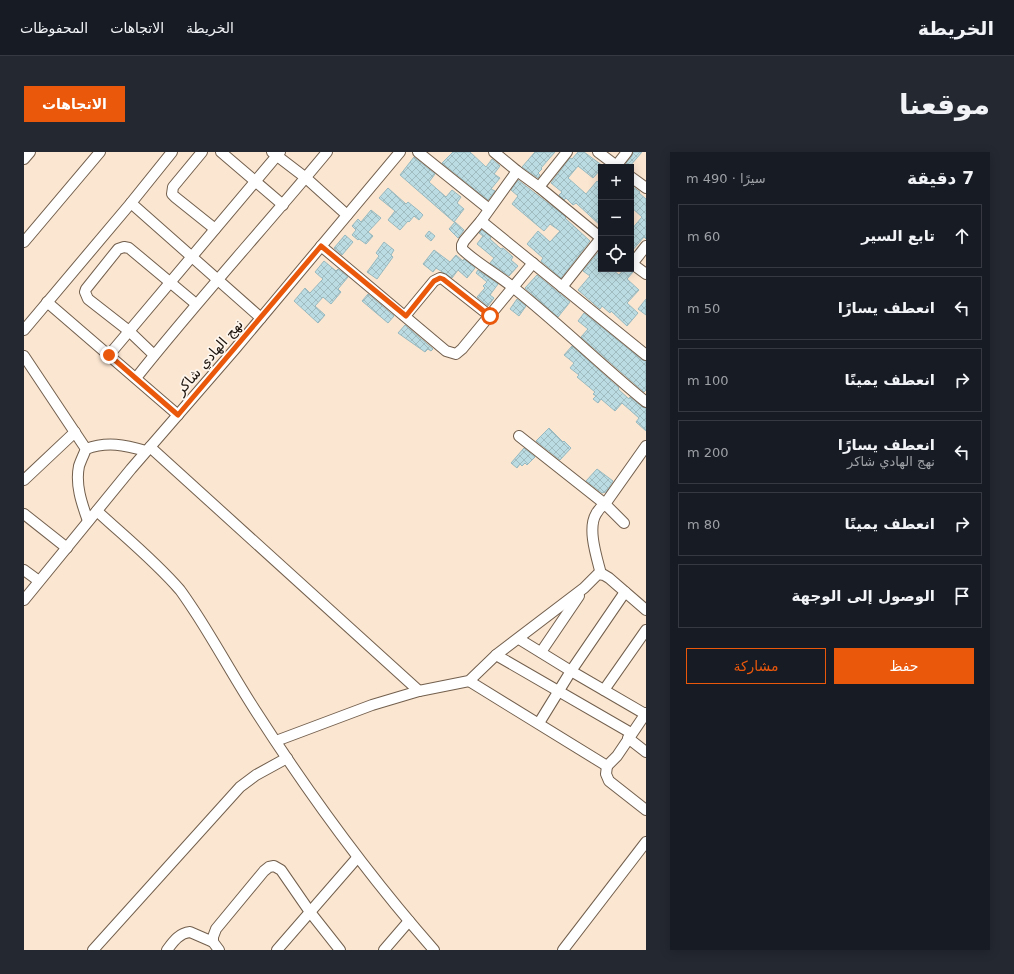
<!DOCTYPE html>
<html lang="ar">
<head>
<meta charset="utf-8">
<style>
  body { margin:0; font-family:"DejaVu Sans",Vazirmatn,sans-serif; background:#242831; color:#f1f3f6; direction:rtl }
  .controls { position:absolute; right:12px; top:12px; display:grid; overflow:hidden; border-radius:0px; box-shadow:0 2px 10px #0003 }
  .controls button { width:36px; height:36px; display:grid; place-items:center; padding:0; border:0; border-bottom:1px solid #363941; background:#171b24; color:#f1f3f6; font:20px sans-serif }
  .stop { position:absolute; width:12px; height:12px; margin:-9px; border:3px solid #ea580c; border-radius:50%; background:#fff }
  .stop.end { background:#ea580c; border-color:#fff; box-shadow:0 1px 4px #0008 }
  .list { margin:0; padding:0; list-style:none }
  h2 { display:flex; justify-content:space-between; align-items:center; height:52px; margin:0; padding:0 16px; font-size:17px }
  h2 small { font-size:13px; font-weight:400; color:#9ea1a6 }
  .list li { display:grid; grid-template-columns:26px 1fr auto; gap:12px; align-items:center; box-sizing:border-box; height:64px; margin:0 8px 8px; padding:0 8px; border:1px solid #363941; border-radius:0px }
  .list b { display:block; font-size:15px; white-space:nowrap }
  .list p { margin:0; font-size:13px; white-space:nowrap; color:#9ea1a6 }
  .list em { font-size:13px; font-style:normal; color:#9ea1a6 }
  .actions { display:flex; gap:8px; padding:12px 16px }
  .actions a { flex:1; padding:9px 0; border:1px solid #ea580c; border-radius:0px; text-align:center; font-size:14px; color:#ea580c }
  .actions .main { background:#ea580c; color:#fff }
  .icon { flex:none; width:22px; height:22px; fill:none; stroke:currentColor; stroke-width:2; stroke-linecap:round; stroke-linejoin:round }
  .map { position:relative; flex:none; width:622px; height:798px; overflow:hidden; direction:ltr; border-radius:0px }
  header { display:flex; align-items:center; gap:24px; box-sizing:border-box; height:56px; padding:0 20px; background:#171b24; border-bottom:1px solid #363941 }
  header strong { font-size:19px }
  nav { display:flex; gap:22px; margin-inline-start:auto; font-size:14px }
  .intro { display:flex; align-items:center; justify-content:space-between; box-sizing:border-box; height:96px; padding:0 24px }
  h1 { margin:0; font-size:28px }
  .button { padding:10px 18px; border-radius:0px; background:#ea580c; color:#fff; font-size:14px; font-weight:700 }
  main { display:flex; gap:24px; padding:0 24px }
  aside { flex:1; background:#171b24; border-radius:0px; box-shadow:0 2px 10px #0003 }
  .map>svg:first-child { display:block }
</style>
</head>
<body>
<header>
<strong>الخريطة</strong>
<nav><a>الخريطة</a><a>الاتجاهات</a><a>المحفوظات</a></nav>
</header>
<div class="intro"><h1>موقعنا</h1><a class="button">الاتجاهات</a></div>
<main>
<aside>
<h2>7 دقيقة<small>سيرًا · 490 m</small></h2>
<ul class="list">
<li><svg class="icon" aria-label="ahead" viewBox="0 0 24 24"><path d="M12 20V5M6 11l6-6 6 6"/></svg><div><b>تابع السير</b></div><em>60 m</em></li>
<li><svg class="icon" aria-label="left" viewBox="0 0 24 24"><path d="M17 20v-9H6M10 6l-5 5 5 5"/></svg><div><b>انعطف يسارًا</b></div><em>50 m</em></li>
<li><svg class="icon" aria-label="right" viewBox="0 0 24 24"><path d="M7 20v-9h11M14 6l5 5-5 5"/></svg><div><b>انعطف يمينًا</b></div><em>100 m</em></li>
<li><svg class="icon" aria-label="left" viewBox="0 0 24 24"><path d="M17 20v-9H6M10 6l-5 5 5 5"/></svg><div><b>انعطف يسارًا</b><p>نهج الهادي شاكر</p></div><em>200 m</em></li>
<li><svg class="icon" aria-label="right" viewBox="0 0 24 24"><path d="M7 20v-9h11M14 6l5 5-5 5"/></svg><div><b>انعطف يمينًا</b></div><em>80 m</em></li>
<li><svg class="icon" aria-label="arrive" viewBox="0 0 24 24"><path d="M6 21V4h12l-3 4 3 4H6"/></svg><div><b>الوصول إلى الوجهة</b></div></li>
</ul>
<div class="actions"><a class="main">حفظ</a><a>مشاركة</a></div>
</aside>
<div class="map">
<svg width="622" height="798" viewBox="0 0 622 798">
  <defs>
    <pattern id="building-cross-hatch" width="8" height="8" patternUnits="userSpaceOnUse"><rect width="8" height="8" fill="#bbdce2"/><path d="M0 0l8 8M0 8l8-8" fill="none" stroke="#a0bcc1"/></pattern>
  </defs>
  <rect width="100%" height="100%" fill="#fbe6d1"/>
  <g fill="url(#building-cross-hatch)" stroke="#98b9bf">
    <polygon points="429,0 446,0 462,15 468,7 476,14 470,22 476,26 467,37 471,39 464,48 418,11"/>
    <polygon points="511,0 531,0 517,16 518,17 514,21 516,23 514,26 498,15"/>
    <polygon points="554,0 560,0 579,14 577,15 577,17 569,26 554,14 544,26 562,42 573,29 577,32 577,74 552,51 549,53 542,46 540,48 535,43 538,40 527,31 546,6 548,7"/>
    <polygon points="609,0 618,0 606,14 602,11 608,4"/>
    <polygon points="390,5 411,22 405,30 422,45 428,38 437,45 433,51 440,57 430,70 376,23"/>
    <polygon points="494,28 542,65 541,66 566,89 537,126 517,109 519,106 503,92 514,79 526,90 536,79 526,72 520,79 488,52 494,44 487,38"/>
    <polygon points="609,35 616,40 615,41 622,47 622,87 620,85 607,100 607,78 618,65 607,55 607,37"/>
    <polygon points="364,36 382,52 384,50 395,59 399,63 395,68 390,64 385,70 384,69 376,78 364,68 371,59 355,46"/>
    <polygon points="347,58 357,66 344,80 349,84 342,92 335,87 334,88 328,83 332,78 328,74 334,67 337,70"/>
    <polygon points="431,70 440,78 434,86 425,77"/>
    <polygon points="458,78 467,85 466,87 477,97 479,96 489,105 487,108 494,114 485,124 466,111 470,106 453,92 459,84 455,81"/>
    <polygon points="405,79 411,84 407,89 401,84"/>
    <polygon points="321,83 329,90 318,103 310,96"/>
    <polygon points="360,90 370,98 367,103 369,105 353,127 343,120 355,104 352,101"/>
    <polygon points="410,98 426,110 432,103 439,109 440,107 451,116 443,126 434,118 428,126 412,116 409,120 399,112"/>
    <polygon points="576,98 577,99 577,117 588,117 595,123 600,117 604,117 609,120 603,127 615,138 603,151 614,161 603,174 587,159 586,161 578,154 576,157 554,138 566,124 559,119"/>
    <polygon points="300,109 312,119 314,117 324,125 314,137 317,140 307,152 299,145 291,154 301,163 294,171 270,149 281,136 286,141 299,127 291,120"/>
    <polygon points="454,118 474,132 466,143 470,146 464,154 453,145 461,136 459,134 463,130 452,121"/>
    <polygon points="513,123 546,150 534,165 501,136"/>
    <polygon points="344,142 370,164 364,171 338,149"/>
    <polygon points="493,147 502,154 495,164 486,157"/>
    <polygon points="622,147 622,163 614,157"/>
    <polygon points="560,161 618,208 622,209 622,238 620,240 557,185 564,177 554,169"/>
    <polygon points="381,173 409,197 407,199 404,197 401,200 374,181"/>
    <polygon points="548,194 595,236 594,237 605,247 606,245 618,255 622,256 622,279 612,270 615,266 598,251 591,259 577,247 574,251 569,247 572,244 569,242 571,240 553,225 555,223 546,216 550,211 540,203"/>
    <polygon points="525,276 539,290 540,289 547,296 536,308 512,289"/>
    <polygon points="500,296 511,305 503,313 501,311 498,314 496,312 493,316 487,311"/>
    <polygon points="573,317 589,329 582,340 578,341 562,329"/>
  </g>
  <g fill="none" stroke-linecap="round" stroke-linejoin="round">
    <g stroke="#725f4d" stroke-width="12">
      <g id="minor">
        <polyline points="178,0 149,35 148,42 151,45 191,77"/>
        <polyline points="197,0 259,53"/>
        <polyline points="248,0 282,26 323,63"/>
        <polyline points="394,0 465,57"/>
        <polyline points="470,0 493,19 515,35 577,86"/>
        <polyline points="574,0 594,15"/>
        <polyline points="0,7 6,0"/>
        <polyline points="592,14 603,0"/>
        <path d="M493 19 457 69 440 89 438 93V97C451 110 474 123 490 136 535 172 577 213 622 250"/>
        <polyline points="607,25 622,36"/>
        <polyline points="515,35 543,0"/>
        <polyline points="107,51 237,166"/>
        <polyline points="457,69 622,203"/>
        <polyline points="0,90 76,0"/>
        <polyline points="297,94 422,199 432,202 438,197 509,111"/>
        <polyline points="607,111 622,122"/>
        <polyline points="608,112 622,94"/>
        <polyline points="538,135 577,86"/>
        <polyline points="23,150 154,263"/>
        <polyline points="381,164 410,129 416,126 419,127 466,164"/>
        <polyline points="0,178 107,51 148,0"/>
        <polyline points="85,203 256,0"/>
        <polyline points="130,203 105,179 64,147 61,140 62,137 94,97 100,95 105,96 172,152"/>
        <polyline points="0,204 62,297"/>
        <path d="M112 226C173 149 240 76 303 0"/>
        <polyline points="495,284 581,352 600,371"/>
        <polyline points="126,295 395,539"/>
        <polyline points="0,328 51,280"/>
        <path d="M73 359C100 384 131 409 156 438 162 446 167 454 173 463 193 494 211 527 231 558 285 642 344 723 410 798"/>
        <polyline points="0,362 43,396"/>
        <path d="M64 369C58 352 51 333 55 314 57 308 60 302 62 297 83 289 101 293 122 299"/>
        <polyline points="0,418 15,429"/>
        <path d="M577 422C573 406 563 377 572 362 574 358 577 355 581 352L622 294"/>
        <polyline points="0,448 107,317 211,197 376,0"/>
        <polyline points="495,487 547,519 621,562"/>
        <polyline points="517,500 555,444"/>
        <polyline points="472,503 607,581"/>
        <polyline points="445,529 583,614 593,604 622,561"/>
        <polyline points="580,538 622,478"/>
        <polyline points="515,571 547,519 601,440"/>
        <polyline points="604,586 622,600"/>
        <polyline points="252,589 348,553 395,539 445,529 472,503 560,436 574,422 580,423 585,426 622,458"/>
        <polyline points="583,614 582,622 585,629 622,658"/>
        <polyline points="189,790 189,785 192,777 240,719 245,715 250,714 257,718 286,760 316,798"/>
        <polyline points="69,798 216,635 232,623 263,606"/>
        <path d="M143 798C149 790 155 781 166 780L189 790 195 798"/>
        <polyline points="253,798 333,706"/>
        <polyline points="360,798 385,769"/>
        <polyline points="539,798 622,690"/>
      </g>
    </g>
    <use href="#minor" stroke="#fff" stroke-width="10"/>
  </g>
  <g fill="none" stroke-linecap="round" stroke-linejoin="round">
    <polyline stroke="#ea580c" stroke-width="5" points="85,203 154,263 297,94 382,164 410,129 416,126 419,127 466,164"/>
  </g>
  <g text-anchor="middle" stroke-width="3.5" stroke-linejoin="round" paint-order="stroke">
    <g font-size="14" fill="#1c140d" stroke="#fef6ed">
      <text transform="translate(185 205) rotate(-49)" y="5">نهج الهادي شاكر</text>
    </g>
  </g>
</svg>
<div class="controls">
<button>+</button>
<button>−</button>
<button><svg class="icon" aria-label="locate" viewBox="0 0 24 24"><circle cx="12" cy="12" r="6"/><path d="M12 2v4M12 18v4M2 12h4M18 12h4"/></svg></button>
</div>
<div class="stop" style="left:466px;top:164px"></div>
<div class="stop end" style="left:85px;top:203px"></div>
</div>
</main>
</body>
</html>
